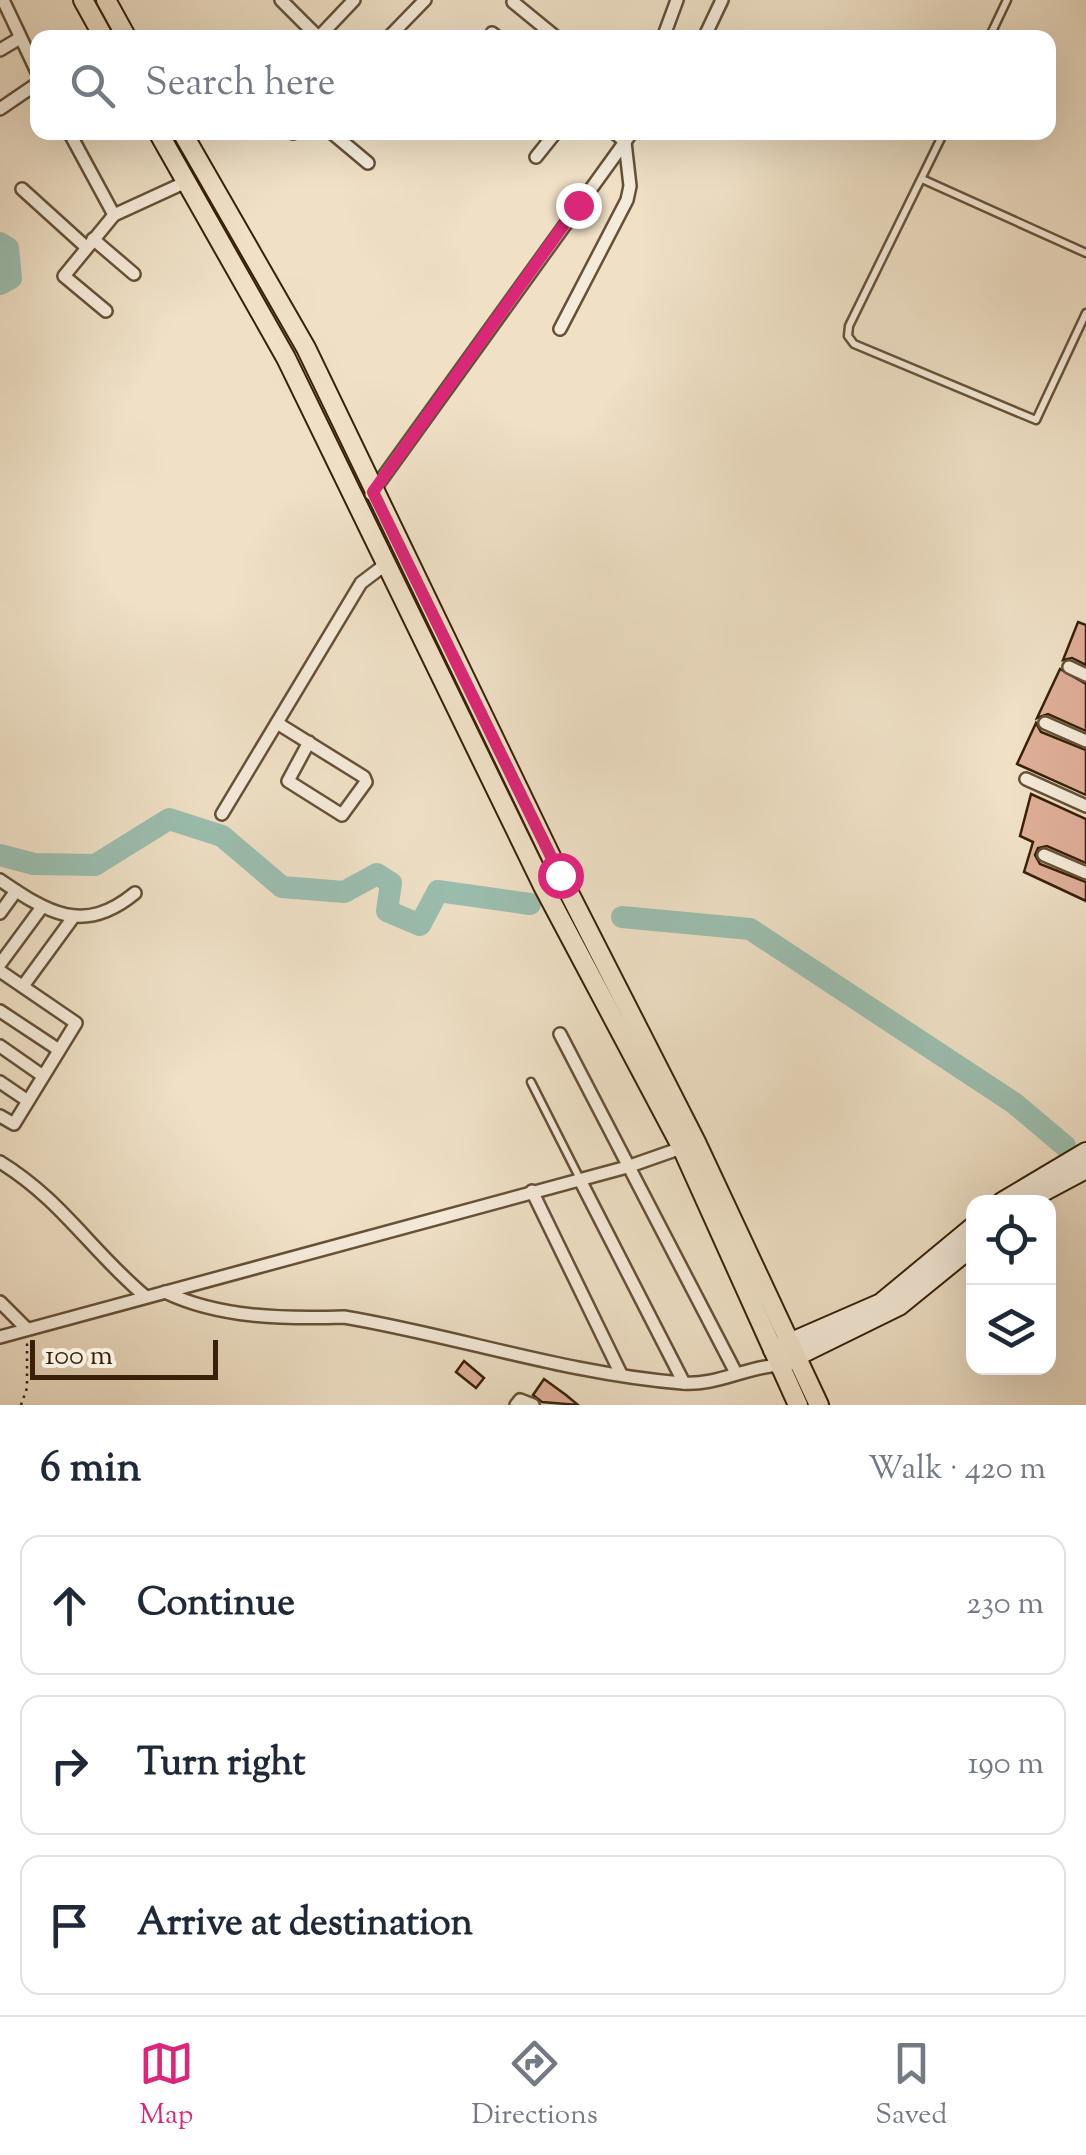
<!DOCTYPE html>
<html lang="en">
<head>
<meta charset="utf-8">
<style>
  body { margin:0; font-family:"Sorts Mill Goudy",serif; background:#f6f6f7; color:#1f2937 }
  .controls { position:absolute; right:30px; bottom:30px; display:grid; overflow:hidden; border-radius:20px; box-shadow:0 10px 40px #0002 }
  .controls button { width:90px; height:90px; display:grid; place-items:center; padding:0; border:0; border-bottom:2px solid #e0e1e3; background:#fff; color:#1f2937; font:50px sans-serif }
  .scale { position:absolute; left:30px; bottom:25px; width:188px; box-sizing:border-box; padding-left:10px; border:5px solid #382108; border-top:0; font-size:28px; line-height:35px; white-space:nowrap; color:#382108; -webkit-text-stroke:8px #f5ebda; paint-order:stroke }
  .stop { position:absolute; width:30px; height:30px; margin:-22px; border:8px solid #db2777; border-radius:50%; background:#fff }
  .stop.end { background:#db2777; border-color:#fff; box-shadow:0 2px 10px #0008 }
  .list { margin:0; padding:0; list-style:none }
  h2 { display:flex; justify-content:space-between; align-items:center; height:130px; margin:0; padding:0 40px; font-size:42px }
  h2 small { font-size:32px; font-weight:400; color:#747a83 }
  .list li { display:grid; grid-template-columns:65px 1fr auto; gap:30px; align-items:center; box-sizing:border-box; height:140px; margin:0 20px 20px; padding:0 20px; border:2px solid #e0e1e3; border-radius:20px }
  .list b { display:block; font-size:38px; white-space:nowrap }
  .list em { font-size:32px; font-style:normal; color:#747a83 }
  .icon { flex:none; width:55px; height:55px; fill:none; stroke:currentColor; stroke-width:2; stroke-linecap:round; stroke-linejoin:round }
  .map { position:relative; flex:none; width:1086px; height:1405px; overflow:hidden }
  .search { position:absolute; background:#fff; box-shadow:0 10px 40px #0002; left:30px; right:30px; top:30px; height:110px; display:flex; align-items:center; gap:25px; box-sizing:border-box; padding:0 35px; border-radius:20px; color:#747a83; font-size:38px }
  .sheet { height:610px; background:#fff }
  nav { display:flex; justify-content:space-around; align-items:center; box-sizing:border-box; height:140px; border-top:2px solid #e0e1e3; background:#fff; font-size:28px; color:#747a83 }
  nav a { display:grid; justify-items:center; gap:5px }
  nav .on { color:#db2777 }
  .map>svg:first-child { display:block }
</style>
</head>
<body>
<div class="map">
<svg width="1086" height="1405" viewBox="0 0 1086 1405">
  <rect width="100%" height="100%" fill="#efe0c6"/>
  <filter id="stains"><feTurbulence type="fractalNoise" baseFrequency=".002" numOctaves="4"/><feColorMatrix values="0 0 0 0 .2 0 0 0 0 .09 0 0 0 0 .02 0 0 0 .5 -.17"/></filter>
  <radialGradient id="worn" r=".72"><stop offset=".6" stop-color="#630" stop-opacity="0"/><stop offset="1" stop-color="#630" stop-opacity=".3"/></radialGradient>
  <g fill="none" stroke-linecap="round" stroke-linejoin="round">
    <g stroke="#9bbeaf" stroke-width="22">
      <polyline points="0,243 8,248 11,278 0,284"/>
      <polyline points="0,855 34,864 95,865 169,819 222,836 282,887 344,892 377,874 391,883 387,911 420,925 438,891 530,904"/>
      <polyline points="622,917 750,929 1014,1103 1065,1146"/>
    </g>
  </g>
  <g fill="#e0af99" stroke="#382108" stroke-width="2.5">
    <polygon points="1078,622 1086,625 1086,665 1072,658 1063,660"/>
    <polygon points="1060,669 1086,684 1086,731 1048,714 1037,718"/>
    <polygon points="1036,723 1041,732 1086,750 1086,795 1017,764"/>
    <polygon points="1031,794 1086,819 1086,863 1047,846 1038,848 1035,855 1040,864 1086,882 1086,901 1024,872 1033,842 1020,836"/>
    <polygon points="464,1361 484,1378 476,1388 456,1372"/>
    <polygon points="544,1379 566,1395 578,1405 542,1402 533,1395"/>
  </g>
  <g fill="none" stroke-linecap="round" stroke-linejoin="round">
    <g stroke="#665138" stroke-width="11">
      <g id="service">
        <polyline points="989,38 1007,0"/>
        <polyline points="944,132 849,326 848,336 854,344 1036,420 1086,313"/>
        <polyline points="922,179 1086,253"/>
        <polyline points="531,1082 580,1179"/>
      </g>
    </g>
    <g stroke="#665138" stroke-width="16">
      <g id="minor">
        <polyline points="3,0 38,74"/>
        <polyline points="281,0 319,38"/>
        <polyline points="513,2 557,38"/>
        <polyline points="492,33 498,38"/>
        <polyline points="318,38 354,0"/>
        <polyline points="388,38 425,0"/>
        <polyline points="663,38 677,0"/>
        <polyline points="704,38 722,0"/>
        <polyline points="0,50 20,38"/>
        <polyline points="0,109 38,83"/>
        <polyline points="69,132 114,215"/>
        <polyline points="331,132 368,163"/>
        <polyline points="293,133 294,132"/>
        <polyline points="536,157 556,132"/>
        <polyline points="22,189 86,247"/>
        <polyline points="93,239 134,274"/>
        <polyline points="106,311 64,276 114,215 186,182"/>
        <polyline points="560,329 627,200 630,186 625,142 614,132"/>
        <polyline points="371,494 632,132"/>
        <polyline points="1069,667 1086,675"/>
        <polyline points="277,723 364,777 366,782 342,815 288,781 309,742"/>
        <polyline points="1045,723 1086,741"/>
        <polyline points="1026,779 1086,806"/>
        <polyline points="222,814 361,583 386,564"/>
        <polyline points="1044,855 1086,873"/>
        <path d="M0 880C47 912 83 936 135 893"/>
        <polyline points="0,913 16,891"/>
        <polyline points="0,964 42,907"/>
        <polyline points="0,971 76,1023 14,1124 0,1116"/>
        <polyline points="23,986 72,919"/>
        <polyline points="0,1011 59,1050"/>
        <polyline points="560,1034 736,1373"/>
        <polyline points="0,1046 43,1076"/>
        <polyline points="0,1082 28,1101"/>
        <path d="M0 1162C62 1200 91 1251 146 1297"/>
        <polyline points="580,1180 684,1383"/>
        <polyline points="532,1191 621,1374"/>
        <path d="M165 1292C219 1318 285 1319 344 1317 457 1336 567 1374 682 1383 716 1386 746 1367 779 1365"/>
        <polyline points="0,1302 27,1329"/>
        <polyline points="0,1337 627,1167 687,1146"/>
        <polyline points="516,1405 520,1400 533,1405"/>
      </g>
    </g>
    <g stroke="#382108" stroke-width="22">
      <g id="secondary">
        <polyline points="1002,1202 1086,1152"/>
        <polyline points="1024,1202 1086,1169"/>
        <polyline points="773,1350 881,1303 974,1226"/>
        <polyline points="779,1365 899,1306 974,1245"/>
      </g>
    </g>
    <g stroke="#382108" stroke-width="22">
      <g id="primary">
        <polyline points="83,0 104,38"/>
        <polyline points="106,0 127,38"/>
        <polyline points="158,132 286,358 543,886 682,1148 798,1405"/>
        <polyline points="182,132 306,348 560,875 696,1142 819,1405"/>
      </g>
    </g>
    <polyline stroke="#382108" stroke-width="2.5" stroke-dasharray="2.5 5" stroke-linecap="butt" points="21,1405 27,1388 27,1342"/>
    <use href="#service" stroke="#f5ebda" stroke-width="6"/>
    <use href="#minor" stroke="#f5ebda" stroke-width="11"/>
    <use href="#secondary" stroke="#f5ebda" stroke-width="18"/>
    <use href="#primary" stroke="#efe0c6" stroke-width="18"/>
  </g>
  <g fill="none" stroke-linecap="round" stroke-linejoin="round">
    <polyline stroke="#db2777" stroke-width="12" points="560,875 373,492 578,205"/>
  </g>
  <rect width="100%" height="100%" filter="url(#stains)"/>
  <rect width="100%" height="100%" fill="url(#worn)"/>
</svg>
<div class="controls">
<button><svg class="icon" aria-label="locate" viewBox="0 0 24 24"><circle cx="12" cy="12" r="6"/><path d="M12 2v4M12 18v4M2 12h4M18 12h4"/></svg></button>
<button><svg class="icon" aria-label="layers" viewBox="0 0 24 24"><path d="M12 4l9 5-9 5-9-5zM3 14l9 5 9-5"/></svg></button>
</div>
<div class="scale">100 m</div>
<div class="stop" style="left:560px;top:875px"></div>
<div class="stop end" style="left:578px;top:205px"></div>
<div class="search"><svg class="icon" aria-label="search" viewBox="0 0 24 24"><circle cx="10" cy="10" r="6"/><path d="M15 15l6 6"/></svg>Search here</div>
</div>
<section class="sheet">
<h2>6 min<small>Walk · 420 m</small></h2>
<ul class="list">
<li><svg class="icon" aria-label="ahead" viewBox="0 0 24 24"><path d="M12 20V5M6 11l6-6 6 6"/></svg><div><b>Continue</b></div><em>230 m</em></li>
<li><svg class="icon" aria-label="right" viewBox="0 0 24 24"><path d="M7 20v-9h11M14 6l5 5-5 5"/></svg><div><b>Turn right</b></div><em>190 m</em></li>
<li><svg class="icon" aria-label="arrive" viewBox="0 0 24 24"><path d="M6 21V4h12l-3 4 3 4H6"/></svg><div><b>Arrive at destination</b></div></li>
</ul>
</section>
<nav>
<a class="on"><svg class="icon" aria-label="map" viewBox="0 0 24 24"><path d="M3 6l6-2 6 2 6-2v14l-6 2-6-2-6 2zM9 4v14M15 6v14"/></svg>Map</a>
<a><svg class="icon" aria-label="directions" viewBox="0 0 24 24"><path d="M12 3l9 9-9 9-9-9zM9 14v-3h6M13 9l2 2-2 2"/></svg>Directions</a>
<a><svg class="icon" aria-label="saved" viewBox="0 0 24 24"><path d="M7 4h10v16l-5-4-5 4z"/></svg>Saved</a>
</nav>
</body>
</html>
